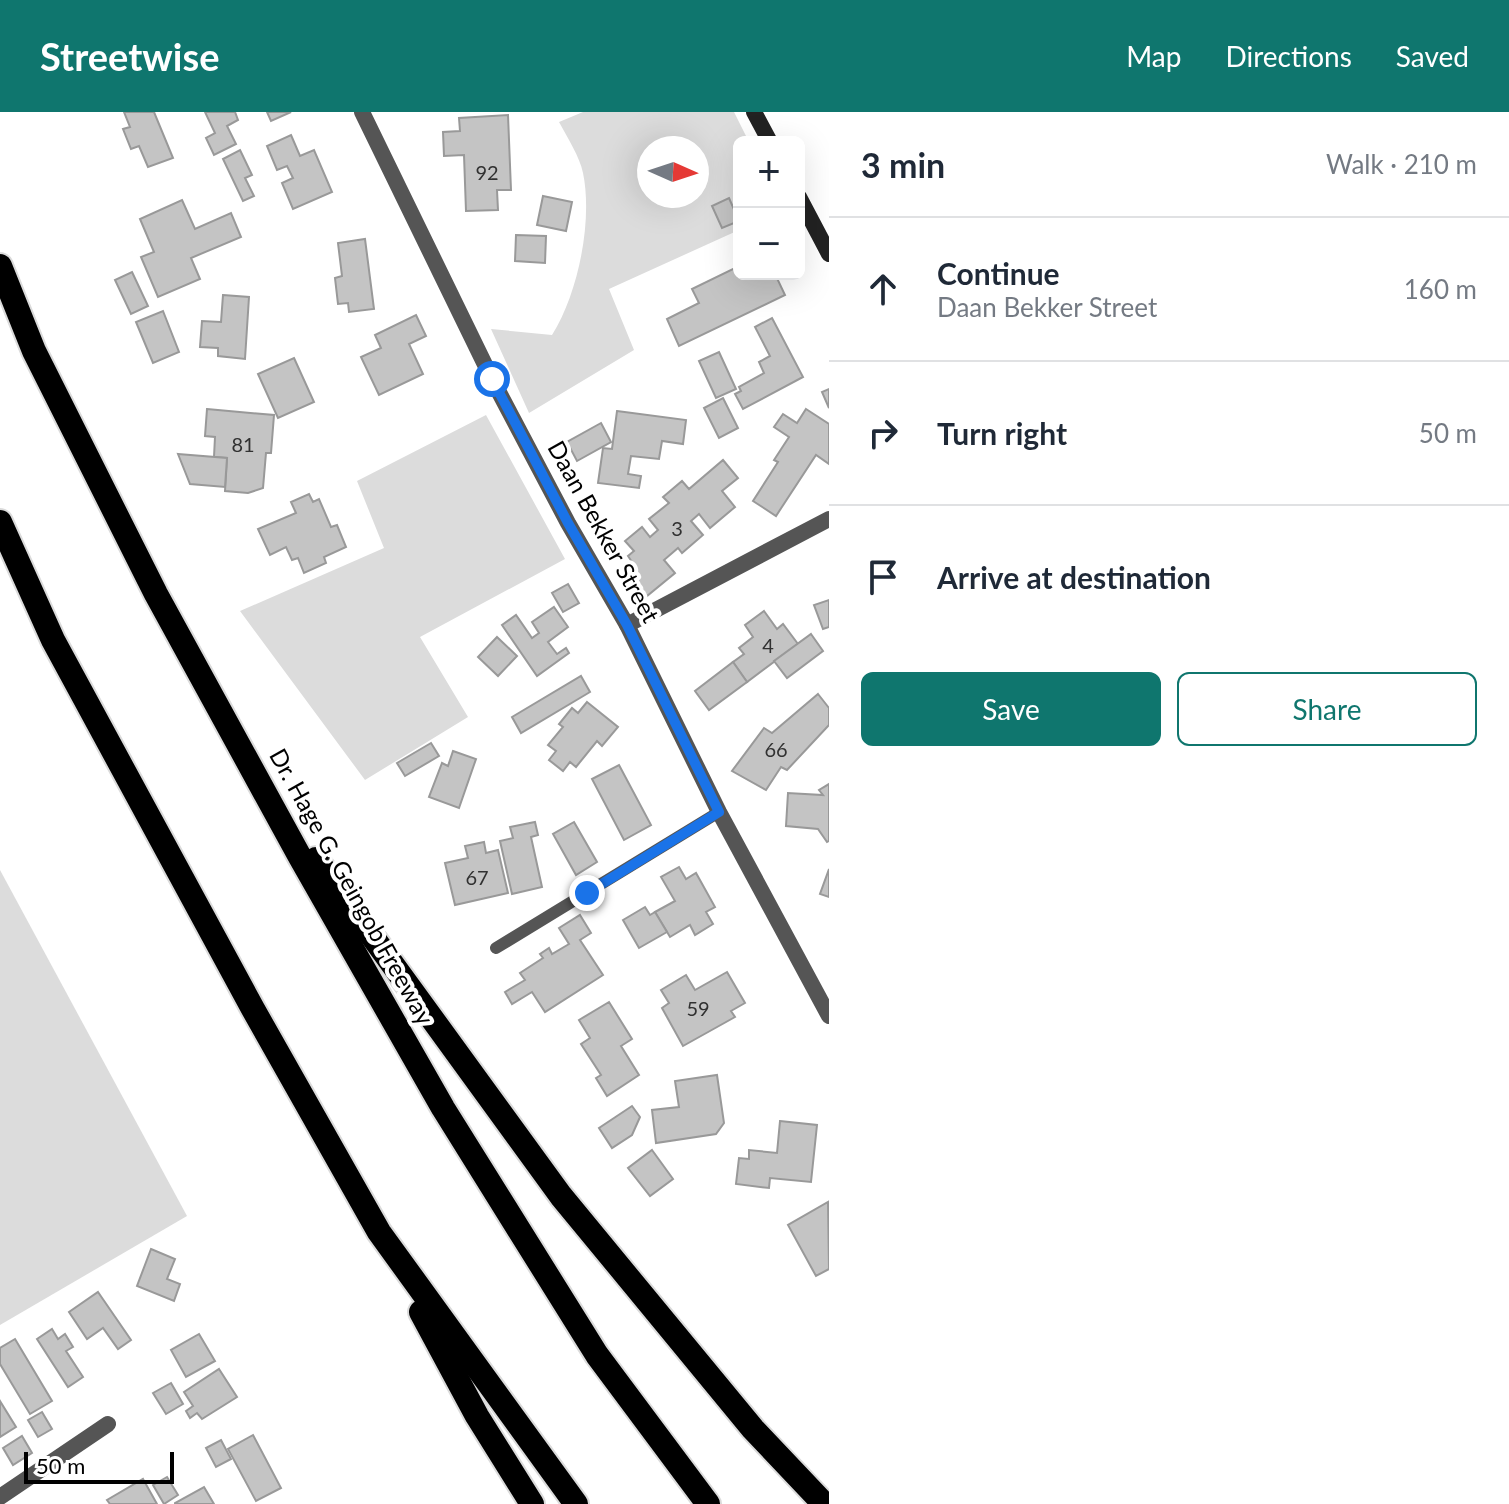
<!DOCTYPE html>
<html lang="en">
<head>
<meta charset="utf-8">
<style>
  body { margin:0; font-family:Lato,sans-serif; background:#f2f2f3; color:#1f2937 }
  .controls { position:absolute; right:24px; top:24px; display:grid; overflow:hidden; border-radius:12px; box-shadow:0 8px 32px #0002 }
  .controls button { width:72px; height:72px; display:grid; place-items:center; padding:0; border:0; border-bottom:2px solid #e0e1e3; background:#fff; color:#1f2937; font:40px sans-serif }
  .compass { position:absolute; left:637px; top:24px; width:72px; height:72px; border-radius:50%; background:#fff; box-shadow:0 8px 32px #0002; rotate:93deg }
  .scale { position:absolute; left:24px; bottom:20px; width:150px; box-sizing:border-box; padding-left:8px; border:4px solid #000; border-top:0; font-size:22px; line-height:28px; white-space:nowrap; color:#000; -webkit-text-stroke:6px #fff; paint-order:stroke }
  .stop { position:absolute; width:24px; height:24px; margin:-18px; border:6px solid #1a73e8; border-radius:50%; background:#fff }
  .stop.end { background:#1a73e8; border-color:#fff; box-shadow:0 2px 8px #0008 }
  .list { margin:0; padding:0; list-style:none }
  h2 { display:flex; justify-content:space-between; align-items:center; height:104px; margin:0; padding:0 32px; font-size:34px }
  h2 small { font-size:26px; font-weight:400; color:#747a83 }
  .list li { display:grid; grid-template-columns:52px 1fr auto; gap:24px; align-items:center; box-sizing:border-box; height:144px; padding:0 32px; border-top:2px solid #e0e1e3 }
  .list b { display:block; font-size:30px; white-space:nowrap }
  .list p { margin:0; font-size:26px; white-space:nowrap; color:#747a83 }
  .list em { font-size:26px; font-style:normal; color:#747a83 }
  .actions { display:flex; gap:16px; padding:24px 32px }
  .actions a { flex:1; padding:18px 0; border:2px solid #0f766e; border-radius:12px; text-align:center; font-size:28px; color:#0f766e }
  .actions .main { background:#0f766e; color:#fff }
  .icon { flex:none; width:44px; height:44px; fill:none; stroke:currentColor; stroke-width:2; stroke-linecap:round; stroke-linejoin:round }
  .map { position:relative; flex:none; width:829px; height:1392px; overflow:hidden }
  header { display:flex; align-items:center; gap:48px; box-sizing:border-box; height:112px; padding:0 40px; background:#0f766e; color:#fff }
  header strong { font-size:38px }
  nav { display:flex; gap:44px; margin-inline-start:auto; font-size:28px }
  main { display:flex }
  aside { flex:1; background:#fff }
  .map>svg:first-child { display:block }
</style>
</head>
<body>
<header>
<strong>Streetwise</strong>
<nav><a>Map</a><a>Directions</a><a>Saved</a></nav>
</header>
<main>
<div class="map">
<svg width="829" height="1392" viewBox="0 0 829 1392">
  <rect width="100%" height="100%" fill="#fff"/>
  <g fill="#dcdcdc" fill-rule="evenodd">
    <path d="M583 0H734L749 30H739V118L609 177 634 238 529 301 491 217 552 223C578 182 593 109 583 61 580 45 567 25 559 10ZM649 36H697V84H649Z"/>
    <polygon points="486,303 565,447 420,525 468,605 365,668 240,499 384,436 357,369"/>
    <polygon points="0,758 187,1104 0,1213"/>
  </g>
  <g fill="#c4c4c4" stroke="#999" stroke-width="2">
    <polygon points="124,0 154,0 173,46 148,55 139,34 131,37 123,17 130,15"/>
    <polygon points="205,0 235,0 238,8 227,14 236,32 214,43 206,26 215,21"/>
    <polygon points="267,0 291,0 271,9"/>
    <polygon points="508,3 511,78 497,78 498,98 466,99 464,43 444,44 443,20 460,19 459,6"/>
    <polygon points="291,23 300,44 314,38 332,80 293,97 282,71 293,66 287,54 277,58 267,34"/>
    <polygon points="240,38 252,63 245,66 254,84 243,89 223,47"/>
    <polygon points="543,84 572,90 566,119 537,113"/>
    <polygon points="729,86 739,109 722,116 712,94"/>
    <polygon points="182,88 195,117 231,101 241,125 191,146 200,167 158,185 141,145 154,140 140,107"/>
    <polygon points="516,123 546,124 545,151 515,149"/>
    <polygon points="365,127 374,197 349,200 348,191 338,192 335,166 342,164 338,131"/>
    <polygon points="739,154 739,162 775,162 785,183 679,234 667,207 699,191 692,177"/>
    <polygon points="132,160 148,194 131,202 115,168"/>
    <polygon points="223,183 249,185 245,247 218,244 218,236 200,235 202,209 221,210"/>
    <polygon points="163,199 179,240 153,251 136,210"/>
    <polygon points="416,203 426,224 409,232 423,262 379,283 361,245 381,236 375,223"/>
    <polygon points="772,206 803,265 743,297 735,282 741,279 739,275 764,261 759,250 770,244 755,215"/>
    <polygon points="719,240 736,277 716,286 699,249"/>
    <polygon points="294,246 314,290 278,306 258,262"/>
    <polygon points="829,277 829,296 822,280"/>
    <polygon points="723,286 738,316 719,326 704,296"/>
    <polygon points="207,297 274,303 271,341 266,341 263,376 248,381 225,379 227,346 214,345 215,325 205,324"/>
    <polygon points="806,297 829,312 829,352 816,343 776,404 753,389 778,350 774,348 789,325 774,315 783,302 797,311"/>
    <polygon points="617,299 686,308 683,332 662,329 659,347 631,344 628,362 641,364 639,376 598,371 603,336 612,337"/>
    <polygon points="601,311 611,330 577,349 567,330"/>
    <polygon points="178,342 227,346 225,375 190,372"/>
    <polygon points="723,348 738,366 722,379 735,395 710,416 699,402 691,409 703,423 682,441 678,436 664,448 675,461 647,484 625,456 632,450 628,444 634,439 625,429 642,415 650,425 658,418 649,407 669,391 663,385 682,369 689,377"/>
    <polygon points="309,382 313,390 319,387 331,415 337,413 346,435 324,445 326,451 304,461 298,446 292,448 286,435 270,443 258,417 296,401 291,390"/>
    <polygon points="568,472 579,491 563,500 552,481"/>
    <polygon points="829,488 829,515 823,517 814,493"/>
    <polygon points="554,495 568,515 548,530 557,542 566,536 569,541 537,564 502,513 516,503 532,526 539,521 532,510"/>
    <polygon points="764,499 777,517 783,512 798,532 747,570 733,550 744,542 739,536 753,525 745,513"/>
    <polygon points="811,522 823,539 787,566 774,549"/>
    <polygon points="497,525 517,544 498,564 478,545"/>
    <polygon points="733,550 747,570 709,598 695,579"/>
    <polygon points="581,564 590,580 521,621 512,605"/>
    <polygon points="818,582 829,596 829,613 787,658 781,655 766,678 732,659 764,616 772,621"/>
    <polygon points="587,590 618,615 602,634 597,629 576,655 570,650 563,659 549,648 556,639 548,633 563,615 559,612 572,596 578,601"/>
    <polygon points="431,631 439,644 405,664 397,651"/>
    <polygon points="453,639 476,647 459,696 429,685 442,651 448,654"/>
    <polygon points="619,653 651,713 624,728 592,667"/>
    <polygon points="829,672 829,729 827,730 818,717 786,714 788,681 823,683 819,678"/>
    <polygon points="535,710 538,723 531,725 542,775 512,782 500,729 513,726 510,715"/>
    <polygon points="574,710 597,750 576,763 553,722"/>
    <polygon points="484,730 486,741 498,738 508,781 455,793 445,751 468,746 465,734"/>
    <polygon points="679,755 686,767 696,761 715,795 706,800 713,812 695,823 690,813 670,825 655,800 675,789 661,765"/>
    <polygon points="829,757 829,785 820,782"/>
    <polygon points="645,795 650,803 655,800 667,820 639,836 623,808"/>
    <polygon points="580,803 591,821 580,828 603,863 545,900 532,880 512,892 505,880 525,868 520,861 543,846 540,842 549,836 552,842 569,832 559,816"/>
    <polygon points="727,860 745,891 731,899 735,905 683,934 662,896 669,891 661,878 686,863 695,878"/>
    <polygon points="609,890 632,927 621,934 639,963 607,984 596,966 601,963 581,932 590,926 579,908"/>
    <polygon points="717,963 724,1011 716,1022 656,1031 652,998 679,995 675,969"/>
    <polygon points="632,994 640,1005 632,1023 612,1036 599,1016"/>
    <polygon points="780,1009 817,1013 811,1070 770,1066 769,1076 736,1072 739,1046 749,1047 749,1038 777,1041"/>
    <polygon points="652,1038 673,1067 650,1084 628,1056"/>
    <polygon points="828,1090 829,1157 816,1164 788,1113"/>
    <polygon points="151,1137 175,1147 167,1167 180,1172 174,1189 137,1174"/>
    <polygon points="98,1180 131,1228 118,1237 103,1216 87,1227 69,1200"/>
    <polygon points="52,1217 58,1227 65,1222 73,1235 66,1239 83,1265 68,1275 37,1227"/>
    <polygon points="199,1222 215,1249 186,1265 171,1238"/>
    <polygon points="15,1227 52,1289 30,1302 0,1252 0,1236"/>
    <polygon points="219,1257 237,1285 202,1307 197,1301 190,1306 186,1299 193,1294 184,1280"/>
    <polygon points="171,1271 183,1292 166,1302 153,1281"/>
    <polygon points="0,1289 16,1315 0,1325"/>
    <polygon points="42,1300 52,1317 38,1325 28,1308"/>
    <polygon points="253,1323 281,1376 256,1389 228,1337"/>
    <polygon points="22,1324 32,1341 13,1353 3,1336"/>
    <polygon points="221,1328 231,1347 216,1355 206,1336"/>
    <polygon points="167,1365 178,1383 164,1392 153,1373"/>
    <polygon points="143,1367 157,1392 110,1392 107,1388"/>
    <polygon points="204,1375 214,1392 175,1392 175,1391"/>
  </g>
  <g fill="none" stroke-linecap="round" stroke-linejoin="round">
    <g stroke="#dbdbdb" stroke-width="28">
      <g id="highway">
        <polyline points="0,154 34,239 156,482 300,745 443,996 597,1243 708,1392"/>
        <polyline points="0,410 53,528 253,897 379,1120 576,1392"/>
        <polyline points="316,747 561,1084 753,1317 824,1392"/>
        <polyline points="421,1200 477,1304 532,1392"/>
      </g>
    </g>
    <polyline stroke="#555" stroke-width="12" points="496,836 719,700"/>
    <g stroke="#555" stroke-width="16">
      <polyline points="362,0 492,267 568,411 627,513 719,700 829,904"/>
      <polyline points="627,513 829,407"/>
      <polyline points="0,1385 108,1312"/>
    </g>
    <g stroke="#222" stroke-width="16">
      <polyline points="754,0 770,30"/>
      <polyline points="799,85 829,142"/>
    </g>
    <use href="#highway" stroke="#000" stroke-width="24"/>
  </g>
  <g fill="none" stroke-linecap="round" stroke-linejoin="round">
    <polyline stroke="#1a73e8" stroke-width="10" points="492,267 568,411 627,513 719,700 587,781"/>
  </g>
  <g text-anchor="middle" stroke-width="8" stroke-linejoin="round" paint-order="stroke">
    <g font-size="20" fill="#313131">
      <text x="487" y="68">92</text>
      <text x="243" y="340">81</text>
      <text x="677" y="424">3</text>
      <text x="768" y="541">4</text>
      <text x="776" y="645">66</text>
      <text x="477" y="773">67</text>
      <text x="698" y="904">59</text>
    </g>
    <g font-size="24" fill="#000" stroke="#fff">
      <text transform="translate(603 420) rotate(61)" y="8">Daan Bekker Street</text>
      <text transform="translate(351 775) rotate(61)" y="8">Dr. Hage G. Geingob Freeway</text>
    </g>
  </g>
</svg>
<div class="controls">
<button>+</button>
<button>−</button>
</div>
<svg class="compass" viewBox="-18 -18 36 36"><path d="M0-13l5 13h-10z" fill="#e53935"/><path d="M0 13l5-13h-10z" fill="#747a83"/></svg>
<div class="scale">50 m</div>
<div class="stop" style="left:492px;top:267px"></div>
<div class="stop end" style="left:587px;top:781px"></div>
</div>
<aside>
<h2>3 min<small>Walk · 210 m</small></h2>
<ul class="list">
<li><svg class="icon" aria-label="ahead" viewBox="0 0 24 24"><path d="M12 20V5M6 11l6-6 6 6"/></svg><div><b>Continue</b><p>Daan Bekker Street</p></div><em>160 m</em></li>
<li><svg class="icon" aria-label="right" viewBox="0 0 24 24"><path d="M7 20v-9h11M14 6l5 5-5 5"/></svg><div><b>Turn right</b></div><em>50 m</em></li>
<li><svg class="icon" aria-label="arrive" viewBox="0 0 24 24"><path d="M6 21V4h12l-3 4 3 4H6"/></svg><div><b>Arrive at destination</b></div></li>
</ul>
<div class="actions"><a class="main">Save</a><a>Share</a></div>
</aside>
</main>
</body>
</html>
